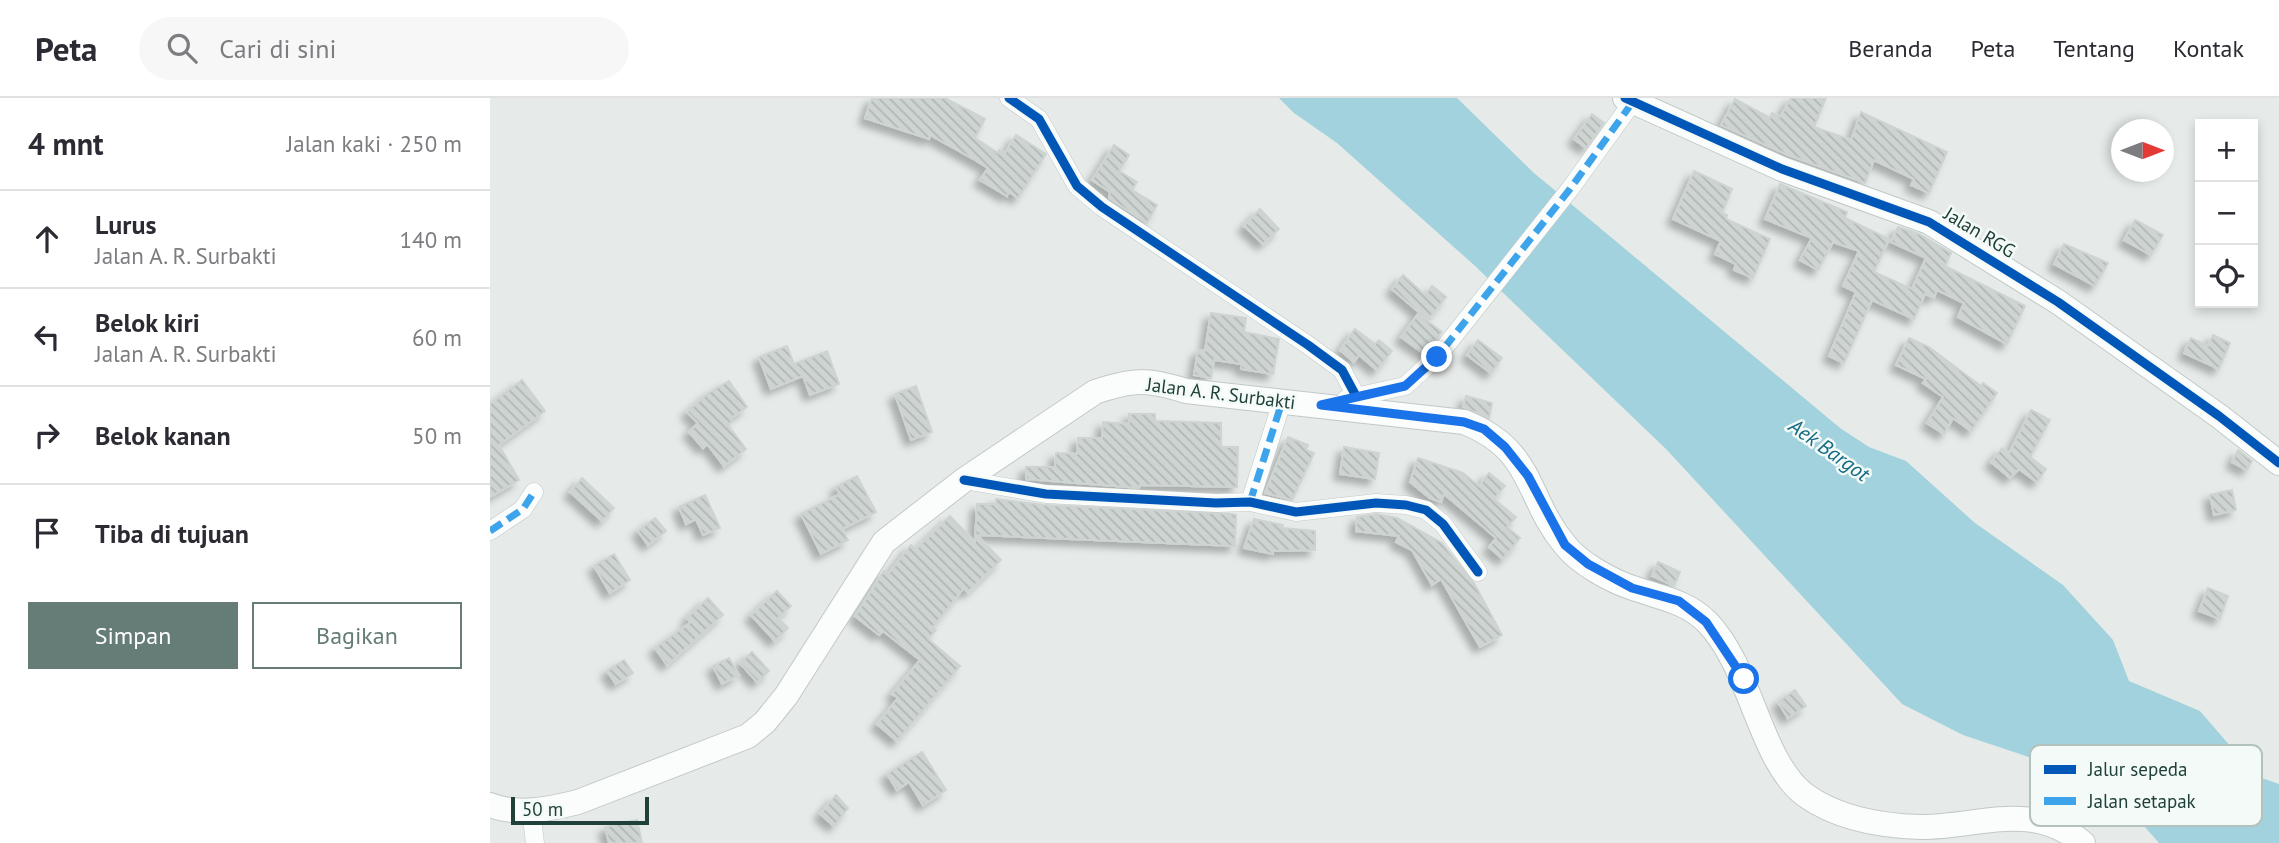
<!DOCTYPE html>
<html lang="id">
<head>
<meta charset="utf-8">
<style>
  body { margin:0; font-family:"PT Sans",sans-serif; background:#f7f7f7; color:#2b2b33 }
  .controls { position:absolute; right:21px; top:21px; display:grid; overflow:hidden; border-radius:0px; box-shadow:0 4px 10px #0003 }
  .controls button { width:63px; height:63px; display:grid; place-items:center; padding:0; border:0; border-bottom:2px solid #e1e1e2; background:#fff; color:#2b2b33; font:35px sans-serif }
  .compass { position:absolute; left:1621px; top:21px; width:63px; height:63px; border-radius:50%; background:#fff; box-shadow:0 4px 10px #0003; rotate:90deg }
  .scale { position:absolute; left:21px; bottom:18px; width:138px; box-sizing:border-box; padding-left:7px; border:4px solid #20413a; border-top:0; font-size:19px; line-height:24px; white-space:nowrap; color:#20413a; -webkit-text-stroke:5px #f4faf7; paint-order:stroke }
  .stop { position:absolute; width:21px; height:21px; margin:-16px; border:5px solid #1a73e8; border-radius:50%; background:#fff }
  .stop.end { background:#1a73e8; border-color:#fff; box-shadow:0 2px 7px #0008 }
  .list { margin:0; padding:0; list-style:none }
  h2 { display:flex; justify-content:space-between; align-items:center; height:91px; margin:0; padding:0 28px; font-size:30px }
  h2 small { font-size:23px; font-weight:400; color:#7c7c81 }
  .list li { display:grid; grid-template-columns:46px 1fr auto; gap:21px; align-items:center; box-sizing:border-box; height:98px; padding:0 28px; border-top:2px solid #e1e1e2 }
  .list b { display:block; font-size:26px; white-space:nowrap }
  .list p { margin:0; font-size:23px; white-space:nowrap; color:#7c7c81 }
  .list em { font-size:23px; font-style:normal; color:#7c7c81 }
  .actions { display:flex; gap:14px; padding:21px 28px }
  .actions a { flex:1; padding:16px 0; border:2px solid #657c77; border-radius:0px; text-align:center; font-size:24px; color:#657c77 }
  .actions .main { background:#657c77; color:#fff }
  .icon { flex:none; width:38px; height:38px; fill:none; stroke:currentColor; stroke-width:2; stroke-linecap:round; stroke-linejoin:round }
  .map { position:relative; flex:none; width:1789px; height:745px; overflow:hidden }
  header { display:flex; align-items:center; gap:42px; box-sizing:border-box; height:98px; padding:0 35px; background:#fff; border-bottom:2px solid #e1e1e2 }
  header strong { font-size:33px }
  nav { display:flex; gap:38px; margin-inline-start:auto; font-size:24px }
  .search { width:490px; height:63px; background:#f7f7f7; display:flex; align-items:center; gap:18px; box-sizing:border-box; padding:0 24px; border-radius:38px; color:#7c7c81; font-size:26px }
  main { display:flex }
  aside { flex:1; background:#fff }
  .map>svg:first-child { display:block }
</style>
</head>
<body>
<header>
<strong>Peta</strong>
<div class="search"><svg class="icon" aria-label="search" viewBox="0 0 24 24"><circle cx="10" cy="10" r="6"/><path d="M15 15l6 6"/></svg>Cari di sini</div>
<nav><a>Beranda</a><a>Peta</a><a>Tentang</a><a>Kontak</a></nav>
</header>
<main>
<aside>
<h2>4 mnt<small>Jalan kaki · 250 m</small></h2>
<ul class="list">
<li><svg class="icon" aria-label="ahead" viewBox="0 0 24 24"><path d="M12 20V5M6 11l6-6 6 6"/></svg><div><b>Lurus</b><p>Jalan A. R. Surbakti</p></div><em>140 m</em></li>
<li><svg class="icon" aria-label="left" viewBox="0 0 24 24"><path d="M17 20v-9H6M10 6l-5 5 5 5"/></svg><div><b>Belok kiri</b><p>Jalan A. R. Surbakti</p></div><em>60 m</em></li>
<li><svg class="icon" aria-label="right" viewBox="0 0 24 24"><path d="M7 20v-9h11M14 6l5 5-5 5"/></svg><div><b>Belok kanan</b></div><em>50 m</em></li>
<li><svg class="icon" aria-label="arrive" viewBox="0 0 24 24"><path d="M6 21V4h12l-3 4 3 4H6"/></svg><div><b>Tiba di tujuan</b></div></li>
</ul>
<div class="actions"><a class="main">Simpan</a><a>Bagikan</a></div>
</aside>
<div class="map">
<svg width="1789" height="745" viewBox="0 0 1789 745">
  <defs>
    <pattern id="building-back-hatch" width="6" height="6" patternUnits="userSpaceOnUse" patternTransform="scale(1.75)"><rect width="6" height="6" fill="#cdd4d2"/><path d="M-1 5l2 2M0 0l6 6M5-1l2 2" fill="none" stroke="#b0b7b5"/></pattern>
    <filter id="shadow"><feDropShadow dx="-6" dy="6" stdDeviation="3.5" flood-color="#0004"/></filter>
  </defs>
  <rect width="100%" height="100%" fill="#e6ebe9"/>
  <polygon fill="#a2d2dd" points="789,0 967,0 1044,75 1350,330 1379,349 1416,363 1485,425 1573,487 1623,542 1639,583 1710,613 1766,678 1789,686 1789,745 1669,745 1616,685 1473,637 1412,606 1176,351 984,167 847,45 804,15"/>
  <g fill="url(#building-back-hatch)" stroke="#ced4d2" stroke-width="2" filter="url(#shadow)">
    <polygon points="382,0 455,0 495,21 485,40 508,55 509,52 515,55 526,37 556,56 528,100 519,94 517,98 490,82 498,70 485,62 440,37 439,41 375,20"/>
    <polygon points="1301,0 1336,0 1324,29 1361,42 1371,14 1457,54 1439,95 1421,87 1424,81 1384,62 1375,85 1298,57 1231,27 1245,1 1280,20 1282,15 1290,19"/>
    <polygon points="1102,16 1114,25 1096,50 1084,41"/>
    <polygon points="624,47 639,57 629,73 647,84 642,92 667,107 657,125 619,100 620,94 602,82"/>
    <polygon points="1204,73 1242,91 1232,115 1237,117 1236,121 1280,141 1263,180 1244,172 1246,166 1225,156 1231,143 1183,121"/>
    <polygon points="1290,86 1357,114 1355,120 1399,141 1384,174 1422,191 1436,160 1401,144 1408,129 1429,136 1461,155 1455,168 1535,208 1517,246 1468,219 1474,205 1447,192 1444,200 1435,196 1424,221 1382,202 1354,265 1339,258 1366,194 1353,188 1369,153 1343,144 1328,172 1310,162 1322,140 1275,121"/>
    <polygon points="770,111 789,131 773,146 754,128"/>
    <polygon points="1645,122 1673,137 1661,157 1634,142"/>
    <polygon points="1574,146 1618,165 1605,188 1564,166"/>
    <polygon points="913,177 935,197 942,188 956,199 938,222 902,191"/>
    <polygon points="721,215 756,220 754,234 789,241 783,276 751,271 752,266 724,262 721,280 704,277 708,252 715,253"/>
    <polygon points="928,216 952,234 934,256 911,239"/>
    <polygon points="865,231 885,246 889,242 902,253 887,272 869,257 864,264 850,252"/>
    <polygon points="1723,237 1740,245 1729,271 1694,255 1701,240 1718,248"/>
    <polygon points="1419,240 1439,249 1491,288 1493,285 1507,295 1481,333 1463,320 1454,336 1437,325 1453,299 1433,285 1436,281 1406,267"/>
    <polygon points="988,242 1012,260 1001,275 977,257"/>
    <polygon points="297,248 304,266 337,253 349,286 320,297 313,278 281,291 269,259"/>
    <polygon points="32,282 55,313 9,347 29,382 0,399 0,306"/>
    <polygon points="239,283 257,309 240,321 242,324 238,327 256,351 234,368 217,346 213,350 199,334 208,325 197,314 217,296"/>
    <polygon points="426,288 442,334 421,342 405,296"/>
    <polygon points="976,298 1002,305 999,320 973,309"/>
    <polygon points="1541,312 1560,322 1540,359 1556,371 1547,384 1529,371 1520,380 1501,364 1512,350 1519,355"/>
    <polygon points="639,316 665,316 665,323 731,325 731,349 748,349 747,389 650,387 649,390 536,381 536,369 565,369 566,355 587,356 588,340 612,340 613,324 639,326"/>
    <polygon points="798,339 818,347 816,352 824,355 802,402 775,395"/>
    <polygon points="854,349 889,355 885,381 850,376"/>
    <polygon points="1748,352 1762,363 1757,372 1742,364"/>
    <polygon points="928,360 973,375 989,388 999,375 1015,388 1004,401 1026,419 1017,429 1030,440 1013,461 999,449 1006,440 991,427 954,396 951,404 940,400 920,384"/>
    <polygon points="367,378 386,414 352,431 358,442 331,456 311,416 350,396 346,389"/>
    <polygon points="92,380 124,410 112,423 80,394"/>
    <polygon points="1742,392 1746,412 1724,417 1720,397"/>
    <polygon points="215,397 230,430 213,437 206,421 196,426 189,409"/>
    <polygon points="506,401 555,407 742,416 746,417 745,448 487,437 511,462 478,494 474,490 443,529 446,532 438,541 470,568 407,643 387,626 408,600 402,596 430,562 393,533 389,537 365,518 394,473 398,476 421,447 426,451 460,418 485,444 487,406 506,406"/>
    <polygon points="886,416 907,420 952,445 984,485 1012,537 990,549 951,481 942,487 922,452 906,444 909,438 866,433 867,419"/>
    <polygon points="165,420 176,433 158,447 148,433"/>
    <polygon points="764,421 793,427 792,430 825,433 825,452 783,453 783,456 754,450"/>
    <polygon points="124,456 140,482 120,495 104,468"/>
    <polygon points="1168,464 1190,474 1184,488 1162,478"/>
    <polygon points="1718,490 1738,498 1730,521 1709,513"/>
    <polygon points="287,493 301,508 288,520 298,530 285,543 261,517"/>
    <polygon points="218,500 233,517 177,567 165,550 201,524 197,520"/>
    <polygon points="262,554 279,573 267,584 250,565"/>
    <polygon points="239,560 249,577 232,586 223,568"/>
    <polygon points="134,562 143,575 126,586 117,573"/>
    <polygon points="1305,592 1316,608 1298,620 1288,604"/>
    <polygon points="432,654 456,692 433,707 419,684 407,692 397,676"/>
    <polygon points="346,697 358,710 344,728 330,716"/>
    <polygon points="147,722 152,745 119,745 115,729"/>
  </g>
  <g fill="none" stroke-linecap="round" stroke-linejoin="round">
    <g stroke="#c3c8c6" stroke-width="19">
      <g id="street">
        <polyline points="519,0 549,21 587,88 612,109 818,247 852,272 866,298"/>
        <polyline points="856,301 915,288 947,259 1080,91 1142,5"/>
        <polyline points="474,382 556,396 726,405 760,404 806,414 886,405 916,407 936,412 953,426 988,474"/>
        <polyline points="760,404 792,304"/>
        <polyline points="0,433 33,411 44,394"/>
        <polyline points="41,712 45,745"/>
      </g>
    </g>
    <g stroke="#c1c9c6" stroke-width="26">
      <g id="secondary">
        <polyline points="1135,0 1292,71 1439,124 1568,204 1729,318 1789,365"/>
        <path d="M0 707C27 718 60 711 88 704L258 638 275 624 296 598 394 444 474 382 605 294C643 281 657 281 696 293L974 324C1045 352 1035 399 1075 447 1090 466 1123 484 1146 491 1172 500 1197 504 1217 524 1262 570 1269 662 1315 697 1347 720 1392 728 1431 729 1491 729 1540 702 1593 745"/>
      </g>
    </g>
    <use href="#street" stroke="#fbfcfc" stroke-width="18"/>
    <use href="#secondary" stroke="#fbfcfc" stroke-width="24"/>
    <g stroke="#3da4ec" stroke-width="7" stroke-dasharray="14 7" stroke-linecap="butt">
      <polyline points="866,298 915,288 947,259 1080,91 1142,5"/>
      <polyline points="760,404 792,304"/>
      <polyline points="0,433 33,411 44,394"/>
    </g>
    <g stroke="#f4faf7" stroke-width="13">
      <g id="cycleway">
        <polyline points="519,0 549,21 587,88 612,109 818,247 852,272 866,298"/>
        <polyline points="1135,0 1292,71 1439,124 1568,204 1729,318 1789,365"/>
        <polyline points="474,382 556,396 726,405 760,404 806,414 886,405 916,407 936,412 953,426 988,474"/>
      </g>
    </g>
    <use href="#cycleway" stroke="#0057b8" stroke-width="9"/>
  </g>
  <g fill="none" stroke-linecap="round" stroke-linejoin="round">
    <polyline stroke="#1a73e8" stroke-width="9" points="947,259 915,288 831,307 974,324 994,331 1015,349 1038,378 1075,447 1098,466 1142,490 1189,503 1216,524 1254,581"/>
  </g>
  <g text-anchor="middle" stroke-width="5" stroke-linejoin="round" paint-order="stroke">
    <g font-size="19" fill="#20413a" stroke="#f4faf7">
      <text transform="translate(1490 134) rotate(31)" y="7">Jalan RGG</text>
      <text transform="translate(731 295) rotate(7)" y="7">Jalan A. R. Surbakti</text>
    </g>
    <g font-size="21" font-style="italic" fill="#146b84" stroke="#f4faf7">
      <text transform="translate(1339 352) rotate(35)" y="7">Aek Bargot</text>
    </g>
  </g>
  <rect x="1540" y="647" width="232" height="81" rx="10" fill="#f4faf7" stroke="#b4c2be" stroke-width="2"/>
  <rect x="1554" y="667" width="32" height="9" fill="#0057b8"/>
  <rect x="1554" y="699" width="32" height="8" fill="#3da4ec"/>
  <g font-size="19" fill="#20413a">
    <text x="1598" y="678">Jalur sepeda</text>
    <text x="1598" y="710">Jalan setapak</text>
  </g>
</svg>
<div class="controls">
<button>+</button>
<button>−</button>
<button><svg class="icon" aria-label="locate" viewBox="0 0 24 24"><circle cx="12" cy="12" r="6"/><path d="M12 2v4M12 18v4M2 12h4M18 12h4"/></svg></button>
</div>
<svg class="compass" viewBox="-18 -18 36 36"><path d="M0-13l5 13h-10z" fill="#e53935"/><path d="M0 13l5-13h-10z" fill="#7c7c81"/></svg>
<div class="scale">50 m</div>
<div class="stop" style="left:1254px;top:581px"></div>
<div class="stop end" style="left:947px;top:259px"></div>
</div>
</main>
</body>
</html>
